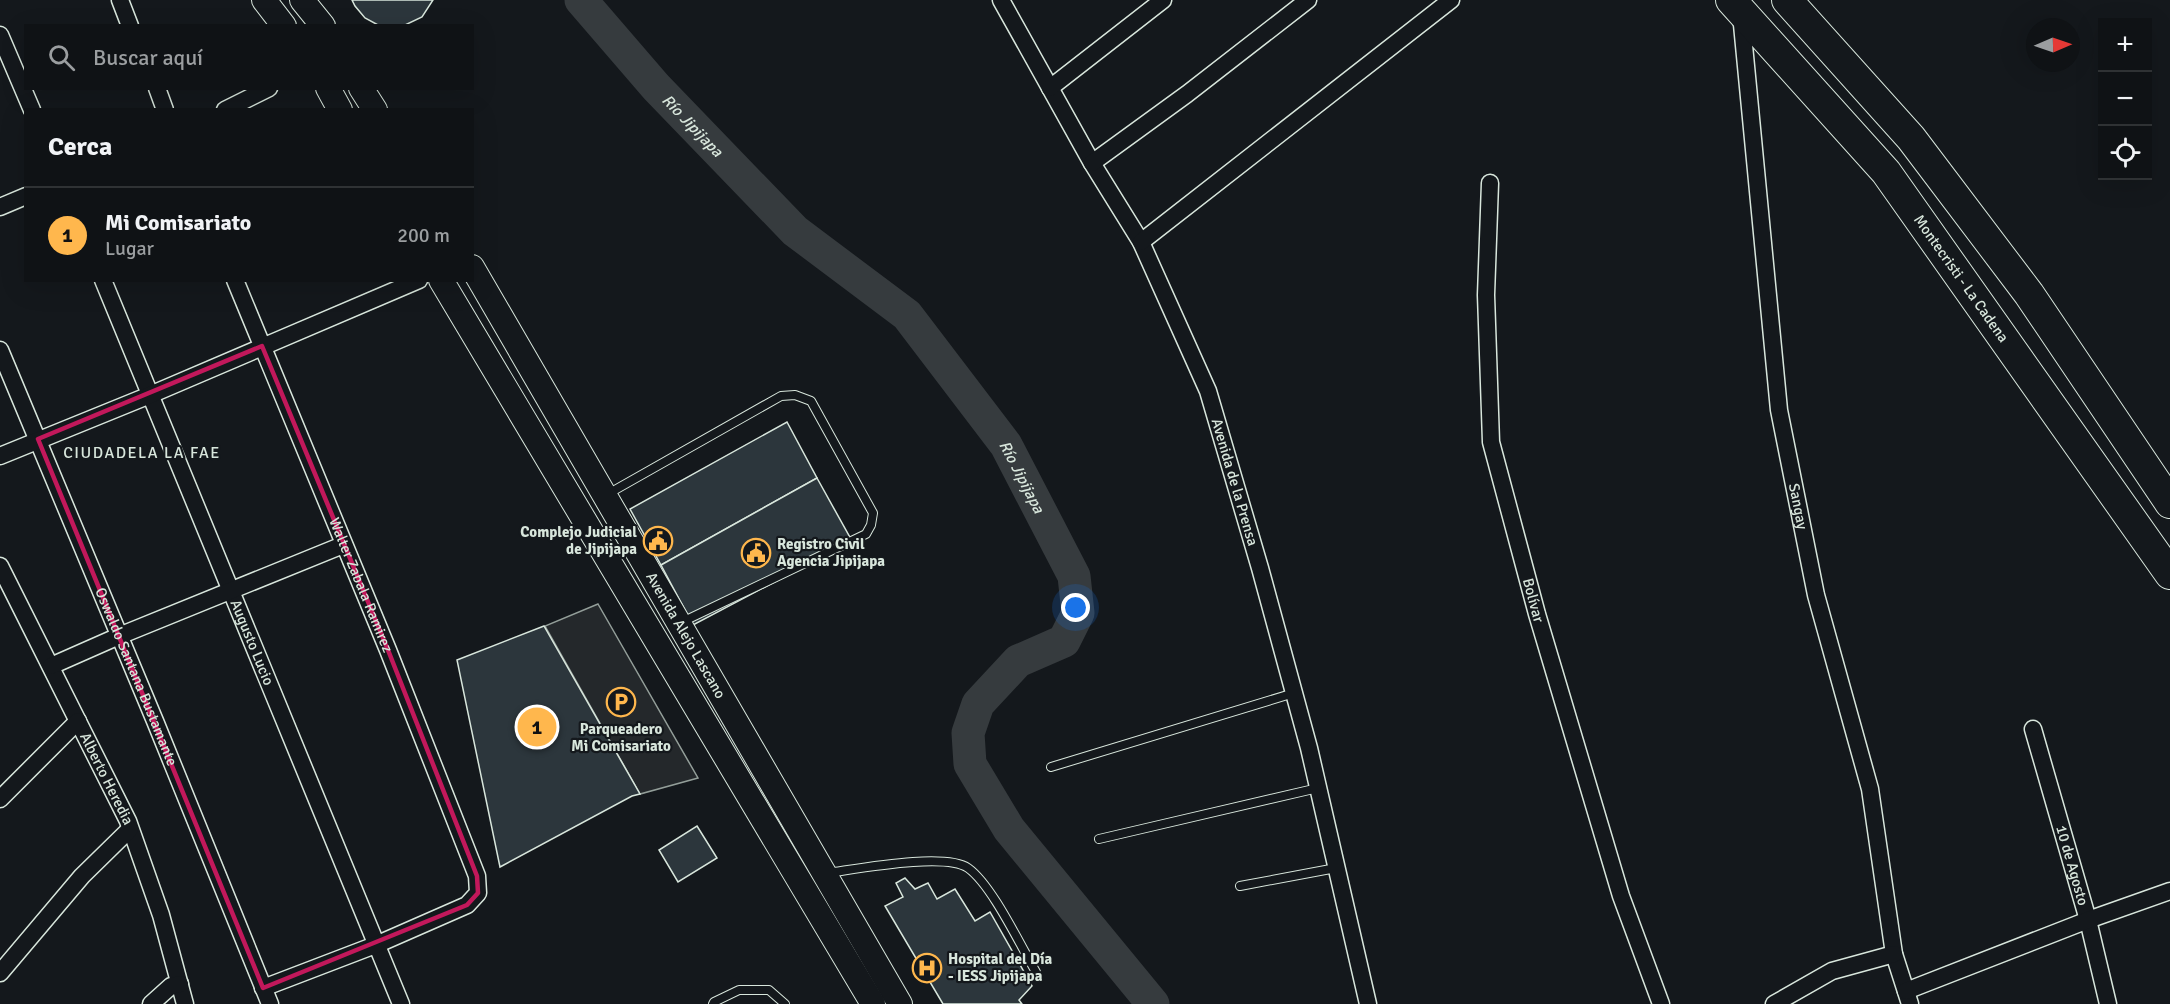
<!DOCTYPE html>
<html lang="es">
<head>
<meta charset="utf-8">
<style>
  body { margin:0; font-family:Signika,sans-serif; background:#1d2022; color:#f1f3f6 }
  .controls { position:absolute; right:18px; top:18px; display:grid; overflow:hidden; border-radius:0px; box-shadow:0 6px 24px #0002 }
  .controls button { width:54px; height:54px; display:grid; place-items:center; padding:0; border:0; border-bottom:2px solid #2f3234; background:#0f1215; color:#f1f3f6; font:30px sans-serif }
  .compass { position:absolute; left:2026px; top:18px; width:54px; height:54px; border-radius:50%; background:#0f1215; box-shadow:0 6px 24px #0002; rotate:88deg }
  .you { position:absolute; left:1076px; top:608px; width:21px; height:21px; margin:-15px; border:4px solid #fff; border-radius:50%; background:#1a73e8; box-shadow:0 0 0 9px #1a73e833 }
  .badge { display:grid; place-items:center; width:39px; height:39px; border-radius:50%; background:#ffb74d; color:#111; font-size:20px; font-weight:700 }
  .pin { position:absolute; translate:-50% -50%; border:3px solid #fff; box-shadow:0 2px 6px #0006 }
  .list { margin:0; padding:0; list-style:none }
  h2 { display:flex; justify-content:space-between; align-items:center; height:78px; margin:0; padding:0 24px; font-size:26px }
  h2 small { font-size:20px; font-weight:400; color:#9b9ea0 }
  .list li { display:grid; grid-template-columns:39px 1fr auto; gap:18px; align-items:center; box-sizing:border-box; height:96px; padding:0 24px; border-top:2px solid #2f3234 }
  .list b { display:block; font-size:22px; white-space:nowrap }
  .list p { margin:0; font-size:20px; white-space:nowrap; color:#9b9ea0 }
  .list em { font-size:20px; font-style:normal; color:#9b9ea0 }
  .icon { flex:none; width:33px; height:33px; fill:none; stroke:currentColor; stroke-width:2; stroke-linecap:round; stroke-linejoin:round }
  .map { position:relative; flex:none; width:2170px; height:1004px; overflow:hidden }
  .search { position:absolute; background:#0f1215; box-shadow:0 6px 24px #0002; left:24px; top:24px; width:450px; height:66px; display:flex; align-items:center; gap:15px; box-sizing:border-box; padding:0 21px; border-radius:0px; color:#9b9ea0; font-size:22px }
  .panel { position:absolute; background:#0f1215; box-shadow:0 6px 24px #0002; left:24px; top:108px; width:450px; height:174px; border-radius:0px }
  .map>svg:first-child { display:block }
</style>
</head>
<body>
<div class="map">
<svg width="2170" height="1004" viewBox="0 0 2170 1004">
  <rect width="100%" height="100%" fill="#14181c"/>
  <polygon fill="#24282b" stroke="#939e99" stroke-width="1.5" points="598,604 698,778 640,794 545,626"/>
  <g fill="none" stroke-linecap="round" stroke-linejoin="round">
    <path stroke="#363b3e" stroke-width="33" id="s1" d="M581 0 656 87 795 231 907 315 1006 445 1074 576 1078 613 1064 641 1018 661 978 704 968 733 970 764 1009 829 1153 1004"/>
  </g>
  <g fill="#2c363c" stroke="#d8e6dc" stroke-width="1.5">
    <polygon points="352,0 433,0 422,17 403,26 378,25 365,18 355,6"/>
    <polygon points="787,422 817,478 661,565 630,509"/>
    <polygon points="817,478 852,541 693,625 661,565"/>
    <polygon points="544,626 640,794 632,796 500,867 457,660"/>
    <polygon points="697,826 717,858 678,882 659,850"/>
    <polygon points="905,878 915,889 928,883 937,899 955,889 975,921 990,912 1032,986 1019,1000 1022,1004 943,1004 885,906 903,897 896,883"/>
  </g>
  <g fill="none" stroke-linecap="round" stroke-linejoin="round">
    <g stroke="#d8e6dc" stroke-width="10">
      <g id="lane">
        <polyline points="606,495 781,396 795,395 811,401 873,513 871,525 866,534 682,622"/>
        <polyline points="1051,767 1294,693"/>
        <polyline points="1099,839 1318,788"/>
        <path d="M827 873C857 869 945 852 968 868 992 885 1020 945 1036 972"/>
        <polyline points="1240,886 1336,868"/>
        <polyline points="713,1004 714,1002 739,990 769,990 785,1004"/>
      </g>
    </g>
    <g stroke="#d8e6dc" stroke-width="19">
      <g id="street">
        <polyline points="120,0 130,26"/>
        <path id="s2" d="M1001 0 1092 163 1141 242 1208 391 1260 568 1309 748 1368 1004"/>
        <path id="s3" d="M1741 14 1779 410 1816 595 1870 789 1894 954 1910 1004"/>
        <polyline points="0,35 32,110"/>
        <polyline points="157,88 165,110"/>
        <polyline points="1050,88 1163,0"/>
        <polyline points="225,110 269,88"/>
        <polyline points="1092,163 1187,94 1308,0"/>
        <path id="s4" d="M1490 183 1486 295 1491 442 1537 614 1621 896 1661 1004"/>
        <polyline points="0,207 26,196"/>
        <polyline points="1141,242 1451,0"/>
        <path id="s5" d="M103 280 401 1004"/>
        <path id="s6" d="M235 280 388 650 477 876 478 893 467 905 378 944 263 988"/>
        <path id="s7" d="M0 350 155 721 270 1004"/>
        <polyline points="0,456 150,395 419,280"/>
        <path id="s8" d="M0 566 128 821 161 915 185 1004"/>
        <polyline points="51,666 119,636 343,545"/>
        <path id="s9" d="M2033 729 2088 920 2108 1004"/>
        <polyline points="0,799 78,721"/>
        <polyline points="0,973 82,876 130,829"/>
        <polyline points="1906,991 2088,920 2170,891"/>
        <polyline points="151,1004 171,986 180,984"/>
        <polyline points="1774,1004 1832,971 1894,954"/>
      </g>
    </g>
    <g stroke="#d8e6dc" stroke-width="26">
      <g id="secondary">
        <polyline points="264,0 284,26"/>
        <polyline points="302,0 323,26"/>
        <polyline points="328,88 340,110"/>
        <polyline points="361,88 375,110"/>
        <path id="s10" d="M472 267 900 1004"/>
        <polyline points="441,280 873,1004"/>
      </g>
    </g>
    <g stroke="#d8e6dc" stroke-width="32">
      <g id="highway">
        <path id="s11" d="M1731 0 1886 172 2170 574"/>
        <polyline points="1787,0 1911,138 2029,294 2170,503"/>
      </g>
    </g>
    <use href="#lane" stroke="#14181c" stroke-width="8"/>
    <use href="#street" stroke="#14181c" stroke-width="16"/>
    <use href="#secondary" stroke="#14181c" stroke-width="24"/>
    <use href="#highway" stroke="#14181c" stroke-width="30"/>
  </g>
  <path fill="none" stroke="#c2185b" stroke-width="4.5" stroke-linejoin="round" d="M262 346 388 650 477 876 478 893 467 905 263 988 38 439Z"/>
  <defs>
    <g id="civic-ring" transform="scale(1.5)"><circle r="9.5" fill="#14181c" stroke="#ffb74d" stroke-width="1.5"/><path d="M-.6-6.5H3V-4.5H.6V-3L4-1V1h2V6H-6V1h2V-1L-.6-3ZM-1.2 2.5V6h2.4V2.5Z" fill="#ffb74d"/></g>
    <g id="parking-ring" transform="scale(1.5)"><circle r="9.5" fill="#14181c" stroke="#ffb74d" stroke-width="1.5"/><path d="M-3.5-5.5H1a3.5 3.5 0 0 1 0 7H-1V5.5H-3.5ZM-1-3.4V-.6H.8a1.4 1.4 0 0 0 0-2.8Z" fill="#ffb74d"/></g>
    <g id="hospital-ring" transform="scale(1.5)"><circle r="9.5" fill="#14181c" stroke="#ffb74d" stroke-width="1.5"/><path d="M-5-5h3v3.5h4V-5h3V5h-3V1.5h-4V5h-3Z" fill="#ffb74d"/></g>
  </defs>
  <g fill-rule="evenodd">
    <use href="#civic-ring" x="658" y="541"/>
    <use href="#civic-ring" x="756" y="553"/>
    <use href="#parking-ring" x="621" y="702"/>
    <use href="#hospital-ring" x="927" y="968"/>
  </g>
  <g text-anchor="middle" stroke-width="4.5" stroke-linejoin="round" paint-order="stroke">
    <g font-size="15" fill="#d8e6dc" stroke="#14181c">
      <text dy="5" stroke="none"><textPath href="#s11" startOffset="362">Montecristi - La Cadena</textPath></text>
      <text dy="5" stroke="none"><textPath href="#s2" startOffset="538">Avenida de la Prensa</textPath></text>
      <text dy="5" stroke="none"><textPath href="#s3" startOffset="496">Sangay</textPath></text>
      <text dy="5" stroke="none"><textPath href="#s6" startOffset="330">Walter Zabala Ramirez</textPath></text>
      <text dy="5" stroke="none"><textPath href="#s4" startOffset="423">Bolívar</textPath></text>
      <text dy="5" stroke="none"><textPath href="#s10" startOffset="426">Avenida Alejo Lascano</textPath></text>
      <text dy="5" stroke="none"><textPath href="#s5" startOffset="392">Augusto Lucio</textPath></text>
      <text dy="5" stroke="none"><textPath href="#s7" startOffset="354">Oswaldo Santana Bustamante</textPath></text>
      <text dy="5" stroke="none"><textPath href="#s8" startOffset="238">Alberto Heredia</textPath></text>
      <text dy="5" stroke="none"><textPath href="#s9" startOffset="142">10 de Agosto</textPath></text>
    </g>
    <g font-size="15" font-weight="bold" fill="#d8e6dc" stroke="#14181c" text-anchor="start">
      <text x="637" y="537" text-anchor="end">Complejo Judicial<tspan x="637" dy="17">de Jipijapa</tspan></text>
      <text x="777" y="549">Registro Civil<tspan x="777" dy="17">Agencia Jipijapa</tspan></text>
      <text x="621" y="734" text-anchor="middle">Parqueadero<tspan x="621" dy="17">Mi Comisariato</tspan></text>
      <text x="948" y="964">Hospital del Día<tspan x="948" dy="17">- IESS Jipijapa</tspan></text>
    </g>
    <g font-size="16" font-style="italic" fill="#d8e6dc" stroke="#14181c">
      <text dy="6" stroke="none"><textPath href="#s1" startOffset="168">Río Jipijapa</textPath></text>
      <text dy="6" stroke="none"><textPath href="#s1" startOffset="654">Río Jipijapa</textPath></text>
    </g>
    <g font-size="16" letter-spacing="1.5" fill="#d8e6dc" stroke="#14181c">
      <text x="142" y="458">CIUDADELA LA FAE</text>
    </g>
  </g>
</svg>
<div class="controls">
<button>+</button>
<button>−</button>
<button><svg class="icon" aria-label="locate" viewBox="0 0 24 24"><circle cx="12" cy="12" r="6"/><path d="M12 2v4M12 18v4M2 12h4M18 12h4"/></svg></button>
</div>
<svg class="compass" viewBox="-18 -18 36 36"><path d="M0-13l5 13h-10z" fill="#e53935"/><path d="M0 13l5-13h-10z" fill="#9b9ea0"/></svg>
<div class="you"></div>
<div class="pin badge" style="left:537px;top:727px">1</div>
<div class="search"><svg class="icon" aria-label="search" viewBox="0 0 24 24"><circle cx="10" cy="10" r="6"/><path d="M15 15l6 6"/></svg>Buscar aquí</div>
<section class="panel">
<h2>Cerca<small></small></h2>
<ul class="list">
<li><span class="badge">1</span><div><b>Mi Comisariato</b><p>Lugar</p></div><em>200 m</em></li>
</ul>
</section>
</div>
</body>
</html>
